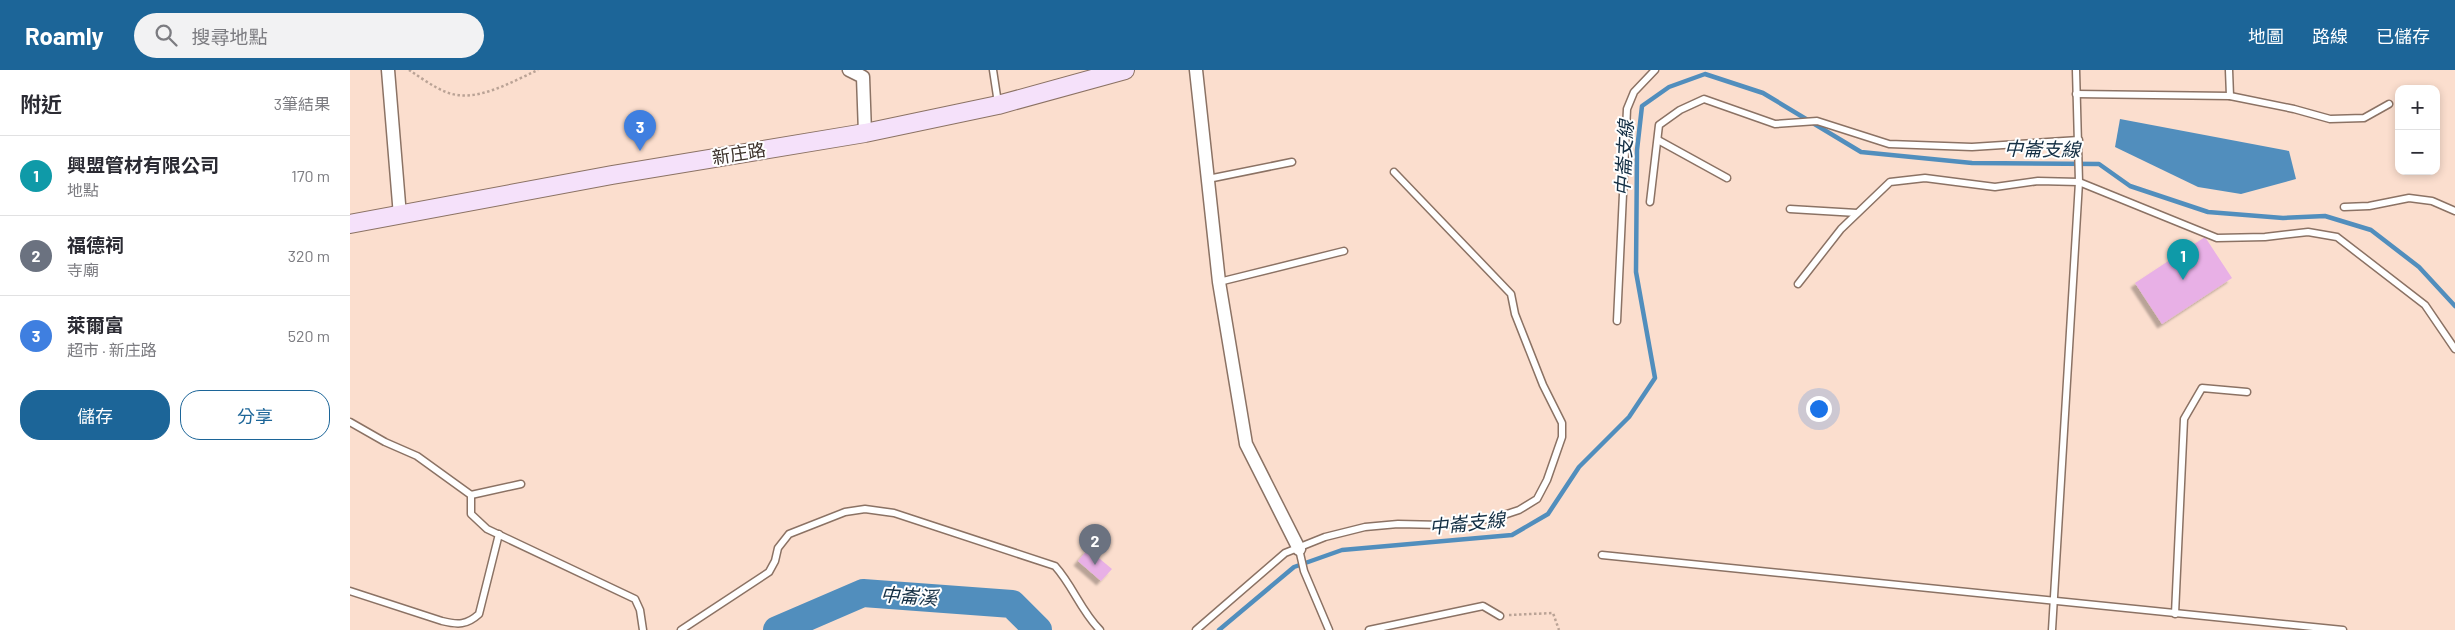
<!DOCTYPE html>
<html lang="zh-TW">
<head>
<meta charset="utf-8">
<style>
  body { margin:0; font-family:Barlow,"Noto Sans TC",sans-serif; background:#f2f2f3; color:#2b2b33 }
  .controls { position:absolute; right:15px; top:15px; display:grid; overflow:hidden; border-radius:10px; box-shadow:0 2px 8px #0003 }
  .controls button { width:45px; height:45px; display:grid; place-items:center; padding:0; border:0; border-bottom:1px solid #e1e1e2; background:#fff; color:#2b2b33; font:25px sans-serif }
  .you { position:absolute; left:1468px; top:338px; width:18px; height:18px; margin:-12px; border:4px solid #fff; border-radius:50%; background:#1a73e8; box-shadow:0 0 0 8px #1a73e833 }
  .badge { display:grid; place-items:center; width:32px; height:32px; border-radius:50%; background:#1c6598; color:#fff; font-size:16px; font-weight:700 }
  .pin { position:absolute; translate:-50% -41px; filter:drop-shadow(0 1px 2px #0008) }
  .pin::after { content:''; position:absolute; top:26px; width:18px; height:15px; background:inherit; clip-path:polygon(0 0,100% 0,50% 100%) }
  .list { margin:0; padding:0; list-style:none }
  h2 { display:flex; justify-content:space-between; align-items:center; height:65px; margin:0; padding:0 20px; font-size:21px }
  h2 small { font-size:16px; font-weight:400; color:#7c7c81 }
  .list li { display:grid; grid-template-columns:32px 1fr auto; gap:15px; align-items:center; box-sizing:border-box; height:80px; padding:0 20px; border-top:1px solid #e1e1e2 }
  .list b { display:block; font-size:19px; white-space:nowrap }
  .list p { margin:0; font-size:16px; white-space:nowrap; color:#7c7c81 }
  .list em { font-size:16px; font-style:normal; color:#7c7c81 }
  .actions { display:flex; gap:10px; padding:15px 20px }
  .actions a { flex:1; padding:11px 0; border:1px solid #1c6598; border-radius:20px; text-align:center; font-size:18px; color:#1c6598 }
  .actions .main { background:#1c6598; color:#fff }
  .icon { flex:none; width:28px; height:28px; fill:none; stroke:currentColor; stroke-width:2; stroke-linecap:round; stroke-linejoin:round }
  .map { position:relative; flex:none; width:2105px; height:560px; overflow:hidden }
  header { display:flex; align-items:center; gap:30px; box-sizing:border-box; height:70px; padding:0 25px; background:#1c6598; color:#fff }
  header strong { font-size:24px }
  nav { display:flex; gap:28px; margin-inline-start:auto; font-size:18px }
  .search { width:350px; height:45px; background:#f2f2f3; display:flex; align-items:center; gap:12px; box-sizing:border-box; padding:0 18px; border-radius:28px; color:#7c7c81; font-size:19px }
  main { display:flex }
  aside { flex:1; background:#fff }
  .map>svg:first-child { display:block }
</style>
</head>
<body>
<header>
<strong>Roamly</strong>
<div class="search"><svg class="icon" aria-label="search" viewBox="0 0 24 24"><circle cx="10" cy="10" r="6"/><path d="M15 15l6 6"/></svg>搜尋地點</div>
<nav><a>地圖</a><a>路線</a><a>已儲存</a></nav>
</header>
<main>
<aside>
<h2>附近<small>3筆結果</small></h2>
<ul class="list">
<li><span class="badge" style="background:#0f9aa8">1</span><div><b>興盟管材有限公司</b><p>地點</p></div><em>170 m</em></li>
<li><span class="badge" style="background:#6b7280">2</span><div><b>福德祠</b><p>寺廟</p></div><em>320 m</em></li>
<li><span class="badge" style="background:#3f7fe0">3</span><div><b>萊爾富</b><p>超市 · 新庄路</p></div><em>520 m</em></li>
</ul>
<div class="actions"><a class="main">儲存</a><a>分享</a></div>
</aside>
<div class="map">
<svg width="2105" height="560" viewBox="0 0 2105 560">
  <defs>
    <filter id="shadow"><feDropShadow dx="-4.5" dy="4.5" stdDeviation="1" flood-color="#0004"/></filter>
  </defs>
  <rect width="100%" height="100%" fill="#fbdece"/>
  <polygon fill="#518ebd" points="1770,49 1939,81 1946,109 1891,124 1848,117 1765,77"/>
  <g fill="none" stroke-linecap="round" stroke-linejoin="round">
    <polyline stroke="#518ebd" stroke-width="4.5" points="869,560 944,497 992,480 1162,465 1198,444 1229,397 1279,347 1305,308 1286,202 1287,80 1292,36 1319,17 1355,4 1413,23 1511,82 1622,93 1749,94 1780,116 1858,142 1933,148 1975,146 2021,160 2069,197 2105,236"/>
    <polyline stroke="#518ebd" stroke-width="28" points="427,560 513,523 662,534 688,560"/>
  </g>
  <g fill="#e8b0e6" filter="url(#shadow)">
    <polygon points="1855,167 1882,208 1812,254 1785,213"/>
    <polygon points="738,479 762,499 751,511 728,491"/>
  </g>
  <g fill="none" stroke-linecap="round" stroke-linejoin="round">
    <g stroke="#8b7264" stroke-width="9">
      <g id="lane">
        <polyline points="643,0 648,33"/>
        <polyline points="1879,0 1880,26"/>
        <polyline points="1726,24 1880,26 1944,39 1980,49 2014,48 2039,34"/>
        <polyline points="1308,70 1377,108"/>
        <polyline points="858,109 942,92"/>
        <polyline points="1300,132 1309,55 1330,40 1354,29 1425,54 1467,51 1539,74 1622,77 1729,70"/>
        <polyline points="1994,137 2019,136 2059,128 2082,131 2105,141"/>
        <polyline points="1440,139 1507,143"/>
        <polyline points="869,212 994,181"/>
        <polyline points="1448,214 1491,159 1540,112 1575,108 1645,117 1688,111 1729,112 1867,168 1915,167 1958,162 1987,167 2075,235 2105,279"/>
        <polyline points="1267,251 1277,39 1284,22 1305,0"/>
        <polyline points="0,352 35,372 67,386 121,425 121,444 137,459 285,529 290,540 293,560"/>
        <polyline points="121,425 171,414"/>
        <polyline points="949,479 954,501 979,560"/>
        <polyline points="1252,485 1993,560"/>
        <path d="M0 521 92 551C108 555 117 555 129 544L149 464"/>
        <polyline points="1825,544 1834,349 1852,318 1897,322"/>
        <path d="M331 560 419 502 425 491 428 478 439 464 495 442 515 439 544 443 705 496C723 516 731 541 750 560"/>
        <polyline points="846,560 935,483 975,467 1015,457 1048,454 1093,455 1145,448 1169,440 1187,429 1197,410 1212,367 1212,353 1193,315 1165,244 1161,224 1044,102"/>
        <polyline points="1019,560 1133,536 1150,546"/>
        <polyline points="1702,560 1729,112 1726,0"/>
      </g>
    </g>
    <g stroke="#8b7264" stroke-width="15">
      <g id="street">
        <polyline points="38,0 50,146"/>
        <polyline points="499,0 513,7 515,63"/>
        <polyline points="846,0 869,212 896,374 949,479"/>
      </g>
    </g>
    <g stroke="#8b7264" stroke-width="20">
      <polyline id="secondary" points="0,154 262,105 515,63 648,35 775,0"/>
    </g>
    <g stroke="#baa396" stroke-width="2.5" stroke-dasharray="2.5 2.5" stroke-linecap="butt">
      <path d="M59 0C70 7 83 17 96 22 125 34 161 12 188 0"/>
      <polyline points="1159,545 1203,543 1209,560"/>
    </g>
    <use href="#lane" stroke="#fff" stroke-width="6"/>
    <use href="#street" stroke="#fff" stroke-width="12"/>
    <use href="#secondary" stroke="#f5e1fa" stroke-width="18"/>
  </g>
  <g text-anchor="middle" stroke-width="4" stroke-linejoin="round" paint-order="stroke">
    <g font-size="18" fill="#3b302a" stroke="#fff">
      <text transform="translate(389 84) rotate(-9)" y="6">新庄路</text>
    </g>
    <g font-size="19" font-style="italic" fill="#142f44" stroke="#fff">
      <text transform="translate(1692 79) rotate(1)" y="7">中崙支線</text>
      <text transform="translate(1274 88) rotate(-87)" y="7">中崙支線</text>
      <text transform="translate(1117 453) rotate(-6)" y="7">中崙支線</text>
      <text transform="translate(559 526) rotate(4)" y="7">中崙溪</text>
    </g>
  </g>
</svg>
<div class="controls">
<button>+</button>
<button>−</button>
</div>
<div class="you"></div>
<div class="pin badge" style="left:1833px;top:210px;background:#0f9aa8">1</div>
<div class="pin badge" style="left:745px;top:495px;background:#6b7280">2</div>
<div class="pin badge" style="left:290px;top:81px;background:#3f7fe0">3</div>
</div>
</main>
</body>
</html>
